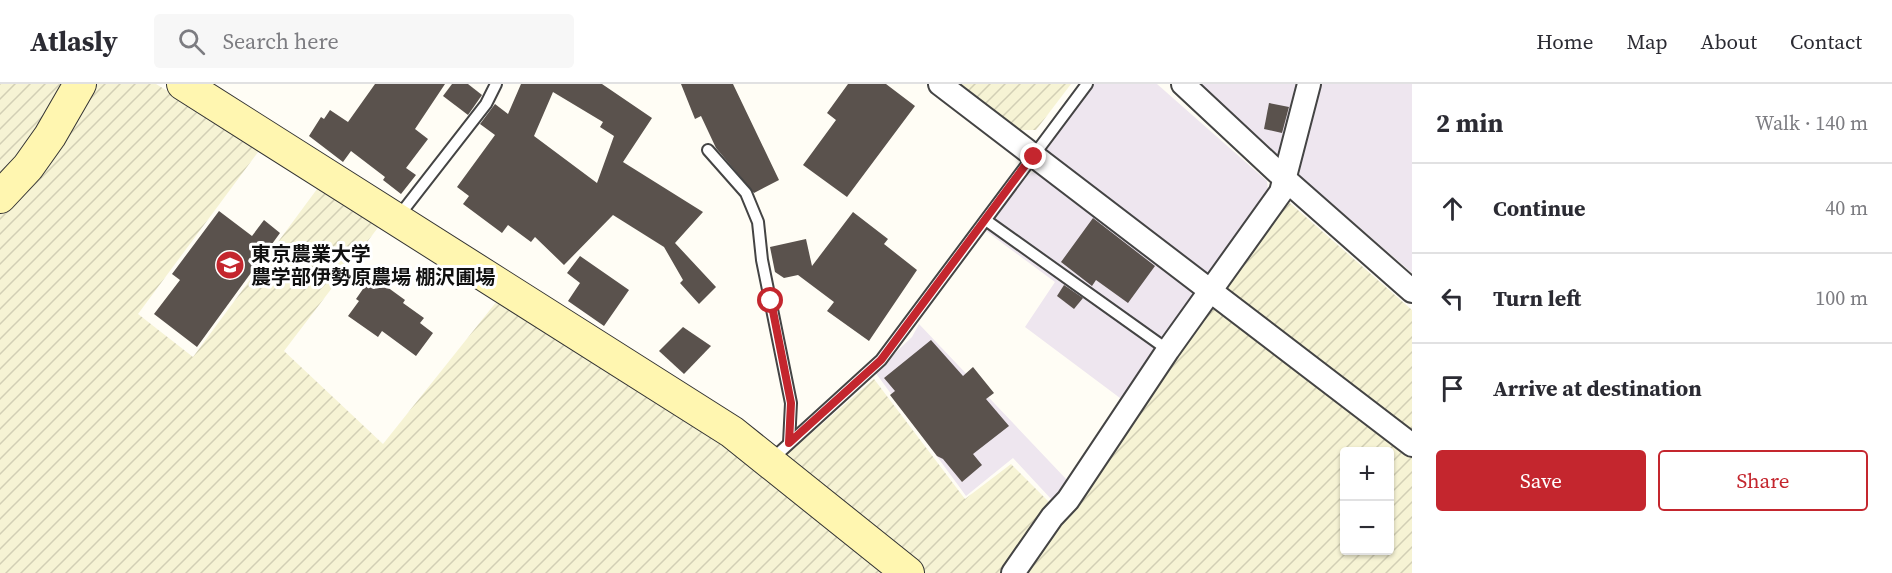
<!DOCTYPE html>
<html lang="en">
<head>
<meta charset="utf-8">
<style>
  body { margin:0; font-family:"Source Serif 4","Noto Sans JP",serif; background:#f7f7f7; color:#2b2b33 }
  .controls { position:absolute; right:18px; bottom:18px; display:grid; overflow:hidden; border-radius:6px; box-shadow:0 2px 4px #0004 }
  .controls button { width:54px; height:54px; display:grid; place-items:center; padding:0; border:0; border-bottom:2px solid #e1e1e2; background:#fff; color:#2b2b33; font:30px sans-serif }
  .stop { position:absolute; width:18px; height:18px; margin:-14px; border:4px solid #c4262e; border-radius:50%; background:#fff }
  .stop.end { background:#c4262e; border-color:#fff; box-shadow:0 2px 6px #0008 }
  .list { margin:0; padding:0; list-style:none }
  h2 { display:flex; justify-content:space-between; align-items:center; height:78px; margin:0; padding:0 24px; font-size:26px }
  h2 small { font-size:20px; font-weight:400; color:#7c7c81 }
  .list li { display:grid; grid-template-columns:39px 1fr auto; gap:18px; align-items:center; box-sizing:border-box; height:90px; padding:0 24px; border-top:2px solid #e1e1e2 }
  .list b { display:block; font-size:22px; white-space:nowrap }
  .list em { font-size:20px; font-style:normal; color:#7c7c81 }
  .actions { display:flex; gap:12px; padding:18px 24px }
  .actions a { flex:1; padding:14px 0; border:2px solid #c4262e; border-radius:6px; text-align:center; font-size:21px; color:#c4262e }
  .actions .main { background:#c4262e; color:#fff }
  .icon { flex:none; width:33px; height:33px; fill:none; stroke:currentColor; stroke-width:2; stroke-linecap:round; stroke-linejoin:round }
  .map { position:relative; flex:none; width:1412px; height:489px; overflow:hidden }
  header { display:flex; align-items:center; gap:36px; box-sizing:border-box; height:84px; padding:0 30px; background:#fff; border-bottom:2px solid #e1e1e2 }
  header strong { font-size:28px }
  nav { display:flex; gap:33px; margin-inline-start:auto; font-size:21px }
  .search { width:420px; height:54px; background:#f7f7f7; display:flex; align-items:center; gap:15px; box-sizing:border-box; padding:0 21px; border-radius:6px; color:#7c7c81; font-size:22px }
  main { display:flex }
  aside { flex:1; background:#fff }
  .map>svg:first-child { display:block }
</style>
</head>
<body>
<header>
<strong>Atlasly</strong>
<div class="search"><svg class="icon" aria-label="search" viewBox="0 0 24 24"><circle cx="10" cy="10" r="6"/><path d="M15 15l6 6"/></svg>Search here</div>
<nav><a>Home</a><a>Map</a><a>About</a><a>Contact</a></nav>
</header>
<main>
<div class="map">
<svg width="1412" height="489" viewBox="0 0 1412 489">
  <defs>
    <pattern id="farmland-furrows" width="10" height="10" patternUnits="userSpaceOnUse" patternTransform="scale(1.5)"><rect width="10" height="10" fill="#f6f3d4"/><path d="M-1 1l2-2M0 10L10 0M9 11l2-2" fill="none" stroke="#d2cfb5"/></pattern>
  </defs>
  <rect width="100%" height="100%" fill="#fffdf5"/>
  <g fill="#eee6ef">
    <polygon points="1092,0 1157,0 1267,97 1268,106 1209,191 1204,192 1047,77 1046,67"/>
    <polygon points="1199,0 1300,0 1283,75"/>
    <polygon points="1318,0 1412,0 1412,189 1299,91"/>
    <polygon points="1039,86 1196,204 1196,212 1124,317 1025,243 1055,198 986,147 1027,91"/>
    <polygon points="919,240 1067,396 1052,416 1013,374 966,412 875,288 912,253"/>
  </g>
  <g fill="url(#farmland-furrows)" fill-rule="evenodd">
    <path d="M0 0H156L261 64 138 230 193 273 320 101 383 137 284 267 383 360 501 212 770 385 874 295 965 415 1011 380 1049 418 1066 427 1283 113 1412 226V489H0ZM1344 368H1390V466H1344Z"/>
    <polygon points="957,0 1071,0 1036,46 1019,46"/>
  </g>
  <g fill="#5a524d" fill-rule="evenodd">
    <polygon points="375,0 445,0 415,45 428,55 406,84 416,91 401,110 383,96 385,93 351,67 343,78 309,52 321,33 324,35 330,26 348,38"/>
    <polygon points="452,0 468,0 482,11 468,31 443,12"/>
    <path d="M521 0H602L652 34 623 78 703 128 675 159 716 203 699 220 680 199 683 196 664 163 613 131 564 181 535 153 531 158 508 141 502 149 463 120 469 112 457 103 495 51 480 40 495 20 508 30ZM553 8 603 38 600 43 614 52 597 99 534 52Z"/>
    <polygon points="681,0 733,0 779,96 754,109 716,64 701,32 695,35"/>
    <polygon points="848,0 886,0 915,22 847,113 803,81 836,36 827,29"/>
    <polygon points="1269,19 1289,23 1282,49 1264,45"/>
    <polygon points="219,127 252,152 264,136 280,149 197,263 154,230 180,196 172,190"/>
    <polygon points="853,128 888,155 884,160 917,186 869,257 827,227 834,218 798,191 784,194 775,188 770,163 806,155 812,182"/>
    <polygon points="1093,134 1155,182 1128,219 1096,196 1092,202 1061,178"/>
    <polygon points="580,172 629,206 604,242 568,217 580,199 567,189"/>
    <polygon points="372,192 405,216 403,219 424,234 420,239 433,249 416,272 382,247 378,253 348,232 359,217 356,215"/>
    <polygon points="1064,201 1083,214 1074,225 1057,212"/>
    <polygon points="683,243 711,262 684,290 659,267"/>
    <polygon points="931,256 963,292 973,283 994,309 986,315 1009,342 973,370 982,381 962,398 943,375 937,372 890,311 895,307 884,294"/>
  </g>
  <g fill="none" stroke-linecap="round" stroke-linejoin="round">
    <g stroke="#444" stroke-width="14">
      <g id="lane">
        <polyline points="708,66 746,109 758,138 762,176 791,319 789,359"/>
        <polyline points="398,133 486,20 496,0"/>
        <polyline points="987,137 1168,266"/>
        <polyline points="770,377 881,276 1087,0"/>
      </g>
    </g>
    <g stroke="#444" stroke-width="26">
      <g id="street">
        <polyline points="940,0 1412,361"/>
        <polyline points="1183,0 1286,96 1412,207"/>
        <polyline points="1013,489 1052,433 1068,416 1168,266 1281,108 1309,0"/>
      </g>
    </g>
    <g stroke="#333" stroke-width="34">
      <g id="secondary">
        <polyline points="183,0 732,348 908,489"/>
        <polyline points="0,113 28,83 50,52 80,0"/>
      </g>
    </g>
    <use href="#lane" stroke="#fff" stroke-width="10"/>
    <use href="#street" stroke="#fff" stroke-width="22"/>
    <use href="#secondary" stroke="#fff6b0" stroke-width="32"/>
  </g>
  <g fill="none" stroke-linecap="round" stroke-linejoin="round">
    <polyline stroke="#c4262e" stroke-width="8" points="771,217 791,319 789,359 881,276 1027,79 1034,73"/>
  </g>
  <defs>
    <g id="university-disc" transform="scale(1.5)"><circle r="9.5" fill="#c4262e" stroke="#fff"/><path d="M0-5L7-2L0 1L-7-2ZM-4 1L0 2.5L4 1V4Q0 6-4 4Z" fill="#fff"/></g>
  </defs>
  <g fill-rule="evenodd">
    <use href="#university-disc" x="230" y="181"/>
  </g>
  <g text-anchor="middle" stroke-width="6" stroke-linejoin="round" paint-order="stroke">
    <g font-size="20" font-weight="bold" fill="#111" stroke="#fff" text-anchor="start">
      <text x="251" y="177">東京農業大学<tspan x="251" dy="23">農学部伊勢原農場 棚沢圃場</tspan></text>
    </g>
  </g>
</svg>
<div class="controls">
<button>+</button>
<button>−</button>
</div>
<div class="stop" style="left:771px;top:217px"></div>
<div class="stop end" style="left:1034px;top:73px"></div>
</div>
<aside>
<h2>2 min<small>Walk · 140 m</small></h2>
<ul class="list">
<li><svg class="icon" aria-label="ahead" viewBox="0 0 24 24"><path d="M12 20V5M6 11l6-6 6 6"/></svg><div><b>Continue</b></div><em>40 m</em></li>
<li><svg class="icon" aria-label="left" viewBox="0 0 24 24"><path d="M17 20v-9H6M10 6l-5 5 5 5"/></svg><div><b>Turn left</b></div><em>100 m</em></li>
<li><svg class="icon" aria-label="arrive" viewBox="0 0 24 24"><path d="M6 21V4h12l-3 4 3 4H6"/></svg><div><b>Arrive at destination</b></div></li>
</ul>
<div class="actions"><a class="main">Save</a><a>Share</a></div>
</aside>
</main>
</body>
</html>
